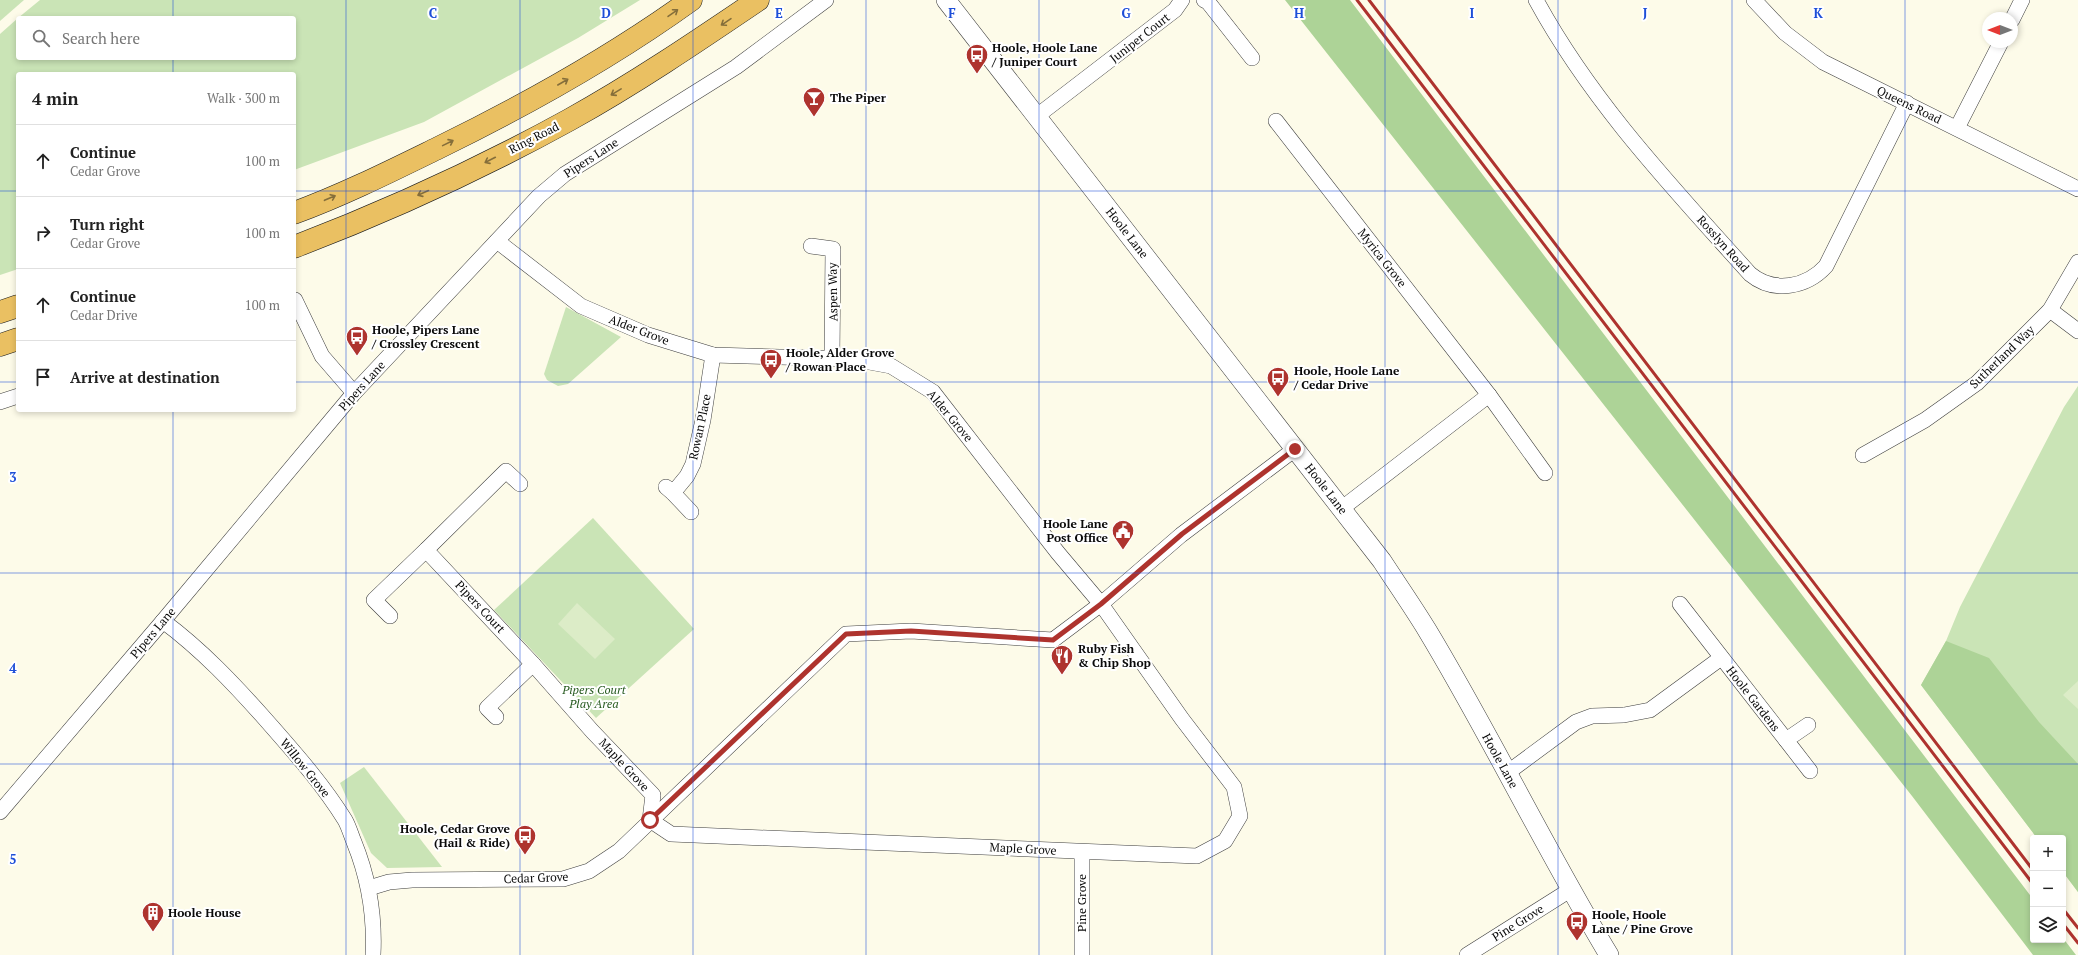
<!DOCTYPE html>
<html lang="en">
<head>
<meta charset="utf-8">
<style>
  body { margin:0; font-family:"PT Serif",serif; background:#f2f2f2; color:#222 }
  .controls { position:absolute; right:12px; bottom:12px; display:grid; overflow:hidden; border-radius:4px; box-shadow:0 2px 6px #0003 }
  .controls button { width:36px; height:36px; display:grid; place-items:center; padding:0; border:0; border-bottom:1px solid #e0e0e0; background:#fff; color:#222; font:20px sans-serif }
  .compass { position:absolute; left:1982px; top:12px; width:36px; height:36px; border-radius:50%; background:#fff; box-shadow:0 2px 6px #0003; rotate:270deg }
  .stop { position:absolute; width:12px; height:12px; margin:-9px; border:3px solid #ae332e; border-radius:50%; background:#fff }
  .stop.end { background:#ae332e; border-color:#fff; box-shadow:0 1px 4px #0008 }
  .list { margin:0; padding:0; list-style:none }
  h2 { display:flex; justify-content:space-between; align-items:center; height:52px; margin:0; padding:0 16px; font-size:17px }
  h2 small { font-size:13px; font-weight:400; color:#767676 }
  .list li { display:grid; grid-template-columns:26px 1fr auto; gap:12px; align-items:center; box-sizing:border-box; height:72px; padding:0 16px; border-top:1px solid #e0e0e0 }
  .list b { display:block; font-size:15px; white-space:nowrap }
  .list p { margin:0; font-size:13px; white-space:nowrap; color:#767676 }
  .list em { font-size:13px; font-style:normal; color:#767676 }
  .icon { flex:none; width:22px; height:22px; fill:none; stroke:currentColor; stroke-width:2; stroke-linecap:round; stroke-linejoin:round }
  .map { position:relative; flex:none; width:2078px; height:955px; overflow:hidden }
  .search { position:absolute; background:#fff; box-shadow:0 2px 6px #0003; left:16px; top:16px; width:280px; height:44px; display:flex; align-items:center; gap:10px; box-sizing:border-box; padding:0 14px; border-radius:4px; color:#767676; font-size:15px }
  .panel { position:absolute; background:#fff; box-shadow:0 2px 6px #0003; left:16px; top:72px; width:280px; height:340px; border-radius:4px }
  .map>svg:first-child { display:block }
</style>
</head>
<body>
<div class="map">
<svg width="2078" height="955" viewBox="0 0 2078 955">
  <rect width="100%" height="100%" fill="#fdfbe9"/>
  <g fill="#cae4b6">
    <polygon points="0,0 24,0 0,21"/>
    <polygon points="40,0 640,0 578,38 424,122 294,170 294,74 18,74 18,269 0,275 0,34 18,18 18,58 294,58 294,18 18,18"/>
    <polygon points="566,307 621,337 568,384 558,386 547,380 544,374"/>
    <polygon points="2078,386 2078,892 2063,872 2063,838 2037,838 1921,685 1946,641 1960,607 2064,407"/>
    <polygon points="593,518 694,629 596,718 494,610"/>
    <polygon points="364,767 442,867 387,868 371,853 340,783"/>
  </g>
  <g fill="#add397">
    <polygon points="1285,0 1350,0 2033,899 2033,940 2063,940 2063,938 2076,955 2033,955 1912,796"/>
    <polygon points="1946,641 1989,658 2039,722 2078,764 2078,892 2063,872 2063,838 2037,838 1921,685"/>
  </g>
  <g fill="#dcecc7">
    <polygon points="577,603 615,639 595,659 558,624"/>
    <polygon points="2078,681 2078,709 2063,695"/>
  </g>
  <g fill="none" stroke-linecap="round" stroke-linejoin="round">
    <g stroke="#3d3d3d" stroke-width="16">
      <g id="minor">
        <polyline points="1204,0 1208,2 1252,58"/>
        <path d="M1536 0C1592 103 1673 188 1750 274 1774 294 1807 287 1826 266L1907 103"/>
        <polyline points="1754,0 1785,33 1823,62 2078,189"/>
        <polyline points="2012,20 2022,0"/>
        <polyline points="1037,116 1175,10 1182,0"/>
        <polyline points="1276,121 1489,395"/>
        <polyline points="1957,128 2001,42"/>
        <polyline points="497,241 581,306 648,335 713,355 853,359 891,366 933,392 1058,553 1101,604 1182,719 1234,787 1240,816 1225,841 1197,856 671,834 650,820 653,795 592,731 533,664 426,550 506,471 520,484"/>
        <polyline points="811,246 833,249 832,358"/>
        <polyline points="294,301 295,300 322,356 354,393"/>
        <polyline points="2050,310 2078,331"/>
        <polyline points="0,402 18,396"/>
        <polyline points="1863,455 1925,420 1977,383 2050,310 2078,262"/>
        <polyline points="666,487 673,493 687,476 693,464 703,420 713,355"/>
        <polyline points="673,493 691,512"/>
        <polyline points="1341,509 1489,395 1545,473"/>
        <polyline points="1680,604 1786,740"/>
        <polyline points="390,616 374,600 426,550"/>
        <path d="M163 621C202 650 234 684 266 720 294 752 322 783 345 820 349 827 351 835 354 842 369 879 375 916 373 955"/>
        <polyline points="496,717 487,708 533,664"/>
        <polyline points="1808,725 1786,740 1810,771"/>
        <polyline points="1507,773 1576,722 1592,716 1624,715 1650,710 1721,658"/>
        <polyline points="0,812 163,621 354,393 539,196 565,174 736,67 826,0"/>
        <polyline points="369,888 389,882 412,880 563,879 589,871 619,851 846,634 911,631 1053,640 1101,604 1181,535 1295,449"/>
        <polyline points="1082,955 1082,852"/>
        <polyline points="1467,955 1570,890"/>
      </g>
    </g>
    <g stroke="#3d3d3d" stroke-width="20">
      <path id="tertiary" d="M946 0 1382 561C1397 584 1413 607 1427 630 1491 736 1545 849 1609 955"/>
    </g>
    <g stroke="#1b1b1b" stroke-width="23">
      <g id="trunk">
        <path d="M294 213C343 195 391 171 438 148 526 105 612 57 691 0"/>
        <path d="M294 247C388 211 480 169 569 120 634 84 696 42 758 0"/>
        <polyline points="0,312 18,306"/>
        <polyline points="0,345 18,339"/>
      </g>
    </g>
    <use href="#minor" stroke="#fff" stroke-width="15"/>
    <use href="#tertiary" stroke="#fff" stroke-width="19"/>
    <use href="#trunk" stroke="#eac062" stroke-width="22"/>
    <g stroke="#ae332e" stroke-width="3">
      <polyline points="1357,0 2033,884"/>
      <polyline points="1369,0 2033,870"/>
      <polyline points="2063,909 2078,928"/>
      <polyline points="2063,924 2078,943"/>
    </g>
  </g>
  <defs><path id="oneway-shaft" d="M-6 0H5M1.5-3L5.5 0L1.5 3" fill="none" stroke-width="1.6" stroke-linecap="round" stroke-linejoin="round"/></defs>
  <g stroke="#856e3a">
    <use href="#oneway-shaft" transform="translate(673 13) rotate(-35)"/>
    <use href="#oneway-shaft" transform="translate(726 22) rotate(146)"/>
    <use href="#oneway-shaft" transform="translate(563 82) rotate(-30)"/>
    <use href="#oneway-shaft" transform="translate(616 92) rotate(149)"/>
    <use href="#oneway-shaft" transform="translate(448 143) rotate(-26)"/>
    <use href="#oneway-shaft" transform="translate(490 160) rotate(153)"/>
    <use href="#oneway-shaft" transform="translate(423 193) rotate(156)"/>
    <use href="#oneway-shaft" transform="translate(330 198) rotate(-23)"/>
  </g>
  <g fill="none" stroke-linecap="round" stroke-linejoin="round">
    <polyline stroke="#ae332e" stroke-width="5" points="650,820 846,634 911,631 1053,640 1101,604 1182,534 1295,449"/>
  </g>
  <path fill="none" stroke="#1d4ed8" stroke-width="1" stroke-opacity="0.55" d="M173 0V18M346 0V955M520 0V955M693 0V955M866 0V955M1039 0V955M1212 0V955M1385 0V955M1558 0V955M1732 0V955M1905 0V955M173 58V74M0 191H18M294 191H2078M0 382H18M294 382H2078M173 410V955M0 573H2078M0 764H2078"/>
  <defs>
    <g id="bus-pin" transform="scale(1.15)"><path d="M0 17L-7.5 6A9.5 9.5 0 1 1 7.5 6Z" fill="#ae332e" stroke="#fff"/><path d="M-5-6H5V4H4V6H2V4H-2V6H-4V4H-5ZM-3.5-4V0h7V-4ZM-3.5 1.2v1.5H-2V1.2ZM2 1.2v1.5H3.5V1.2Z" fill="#fff"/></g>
    <g id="bar-pin" transform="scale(1.15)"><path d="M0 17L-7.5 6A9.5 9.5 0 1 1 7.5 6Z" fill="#ae332e" stroke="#fff"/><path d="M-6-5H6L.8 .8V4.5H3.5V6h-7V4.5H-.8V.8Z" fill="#fff"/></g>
    <g id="civic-pin" transform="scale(1.15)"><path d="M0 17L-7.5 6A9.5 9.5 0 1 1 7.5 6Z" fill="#ae332e" stroke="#fff"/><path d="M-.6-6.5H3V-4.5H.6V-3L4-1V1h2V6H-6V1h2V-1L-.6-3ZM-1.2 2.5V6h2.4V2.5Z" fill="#fff"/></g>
    <g id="restaurant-pin" transform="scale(1.15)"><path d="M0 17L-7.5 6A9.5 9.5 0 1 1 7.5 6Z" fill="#ae332e" stroke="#fff"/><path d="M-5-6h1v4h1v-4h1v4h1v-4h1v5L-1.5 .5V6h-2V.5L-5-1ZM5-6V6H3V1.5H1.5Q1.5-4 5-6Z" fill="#fff"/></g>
    <g id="building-pin" transform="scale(1.15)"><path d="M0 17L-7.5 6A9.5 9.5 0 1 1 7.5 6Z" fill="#ae332e" stroke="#fff"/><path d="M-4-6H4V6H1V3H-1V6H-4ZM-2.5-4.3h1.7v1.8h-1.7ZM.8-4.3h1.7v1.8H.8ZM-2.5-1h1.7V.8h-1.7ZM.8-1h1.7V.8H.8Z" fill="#fff"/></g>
  </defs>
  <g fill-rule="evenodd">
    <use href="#bus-pin" x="977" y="55"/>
    <use href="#bar-pin" x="814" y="98"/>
    <use href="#bus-pin" x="357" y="337"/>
    <use href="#bus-pin" x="771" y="360"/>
    <use href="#bus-pin" x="1278" y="378"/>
    <use href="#civic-pin" x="1123" y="531"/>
    <use href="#restaurant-pin" x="1062" y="656"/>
    <use href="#bus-pin" x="525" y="836"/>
    <use href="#building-pin" x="153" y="913"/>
    <use href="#bus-pin" x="1577" y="922"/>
  </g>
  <g text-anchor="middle" stroke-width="4" stroke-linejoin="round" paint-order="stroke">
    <g font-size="12" fill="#0a0a0a" stroke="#fff">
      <text transform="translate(1140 38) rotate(-38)" y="4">Juniper Court</text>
      <text transform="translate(1909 105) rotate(26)" y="4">Queens Road</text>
      <text transform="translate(534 138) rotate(-27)" y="4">Ring Road</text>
      <text transform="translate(591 158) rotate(-33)" y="4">Pipers Lane</text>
      <text transform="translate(1127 233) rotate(52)" y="4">Hoole Lane</text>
      <text transform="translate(1723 244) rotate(48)" y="4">Rosslyn Road</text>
      <text transform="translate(1382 258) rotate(52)" y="4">Myrica Grove</text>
      <text transform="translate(833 292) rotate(-91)" y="4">Aspen Way</text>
      <text transform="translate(639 330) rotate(21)" y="4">Alder Grove</text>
      <text transform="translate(2002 357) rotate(-44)" y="4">Sutherland Way</text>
      <text transform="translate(362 386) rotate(-48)" y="4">Pipers Lane</text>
      <text transform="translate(950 416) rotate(50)" y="4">Alder Grove</text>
      <text transform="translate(700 427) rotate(-78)" y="4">Rowan Place</text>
      <text transform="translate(1326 489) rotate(52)" y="4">Hoole Lane</text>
      <text transform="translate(480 607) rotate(47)" y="4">Pipers Court</text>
      <text transform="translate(153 633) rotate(-50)" y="4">Pipers Lane</text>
      <text transform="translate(1753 699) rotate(52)" y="4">Hoole Gardens</text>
      <text transform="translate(1500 761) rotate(61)" y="4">Hoole Lane</text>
      <text transform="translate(624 765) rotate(47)" y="4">Maple Grove</text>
      <text transform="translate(305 768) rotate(51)" y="4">Willow Grove</text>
      <text transform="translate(1023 849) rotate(3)" y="4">Maple Grove</text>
      <text transform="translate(536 878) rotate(-2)" y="4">Cedar Grove</text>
      <text transform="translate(1082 903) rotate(-90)" y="4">Pine Grove</text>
      <text transform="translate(1518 923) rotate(-32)" y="4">Pine Grove</text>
    </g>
    <g font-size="12" font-weight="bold" fill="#0a0a0a" stroke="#fff" text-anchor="start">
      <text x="992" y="52">Hoole, Hoole Lane<tspan x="992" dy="14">/ Juniper Court</tspan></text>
      <text x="830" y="102">The Piper</text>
      <text x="372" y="334">Hoole, Pipers Lane<tspan x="372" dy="14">/ Crossley Crescent</tspan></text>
      <text x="786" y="357">Hoole, Alder Grove<tspan x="786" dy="14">/ Rowan Place</tspan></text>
      <text x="1294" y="375">Hoole, Hoole Lane<tspan x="1294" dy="14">/ Cedar Drive</tspan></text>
      <text x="1108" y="528" text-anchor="end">Hoole Lane<tspan x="1108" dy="14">Post Office</tspan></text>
      <text x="1078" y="653">Ruby Fish<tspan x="1078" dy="14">&amp; Chip Shop</tspan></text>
      <text x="510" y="833" text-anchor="end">Hoole, Cedar Grove<tspan x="510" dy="14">(Hail &amp; Ride)</tspan></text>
      <text x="168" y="917">Hoole House</text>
      <text x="1592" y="919">Hoole, Hoole<tspan x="1592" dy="14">Lane / Pine Grove</tspan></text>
    </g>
    <g font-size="12" font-style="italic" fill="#285b21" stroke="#fff">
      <text x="594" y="694">Pipers Court<tspan x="594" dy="14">Play Area</tspan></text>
    </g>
  </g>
  <g font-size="13" text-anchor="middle" font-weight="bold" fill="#1d4ed8" stroke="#fff" stroke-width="4" stroke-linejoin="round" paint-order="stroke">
    <text x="433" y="18">C</text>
    <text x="606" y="18">D</text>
    <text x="779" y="18">E</text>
    <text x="952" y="18">F</text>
    <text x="1126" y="18">G</text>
    <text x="1299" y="18">H</text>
    <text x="1472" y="18">I</text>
    <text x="1645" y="18">J</text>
    <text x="1818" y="18">K</text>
    <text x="13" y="482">3</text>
    <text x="13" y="673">4</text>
    <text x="13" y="864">5</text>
  </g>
</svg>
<div class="controls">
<button>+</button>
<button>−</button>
<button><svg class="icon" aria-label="layers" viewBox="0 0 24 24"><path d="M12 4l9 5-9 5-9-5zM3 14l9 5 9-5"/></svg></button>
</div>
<svg class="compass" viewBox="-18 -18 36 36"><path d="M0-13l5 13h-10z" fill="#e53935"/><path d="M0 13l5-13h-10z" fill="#767676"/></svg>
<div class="stop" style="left:650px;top:820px"></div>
<div class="stop end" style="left:1295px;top:449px"></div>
<div class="search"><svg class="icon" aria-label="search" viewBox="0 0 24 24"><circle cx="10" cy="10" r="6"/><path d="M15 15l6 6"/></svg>Search here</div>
<section class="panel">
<h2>4 min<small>Walk · 300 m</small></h2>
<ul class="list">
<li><svg class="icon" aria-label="ahead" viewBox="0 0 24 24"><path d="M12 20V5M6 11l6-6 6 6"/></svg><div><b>Continue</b><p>Cedar Grove</p></div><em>100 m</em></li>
<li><svg class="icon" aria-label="right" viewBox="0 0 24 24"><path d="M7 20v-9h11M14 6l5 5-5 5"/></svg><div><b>Turn right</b><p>Cedar Grove</p></div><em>100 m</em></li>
<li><svg class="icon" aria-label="ahead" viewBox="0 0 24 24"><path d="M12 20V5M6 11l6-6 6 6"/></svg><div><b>Continue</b><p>Cedar Drive</p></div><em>100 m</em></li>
<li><svg class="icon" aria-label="arrive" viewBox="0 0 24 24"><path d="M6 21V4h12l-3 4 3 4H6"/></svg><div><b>Arrive at destination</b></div></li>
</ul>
</section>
</div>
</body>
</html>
